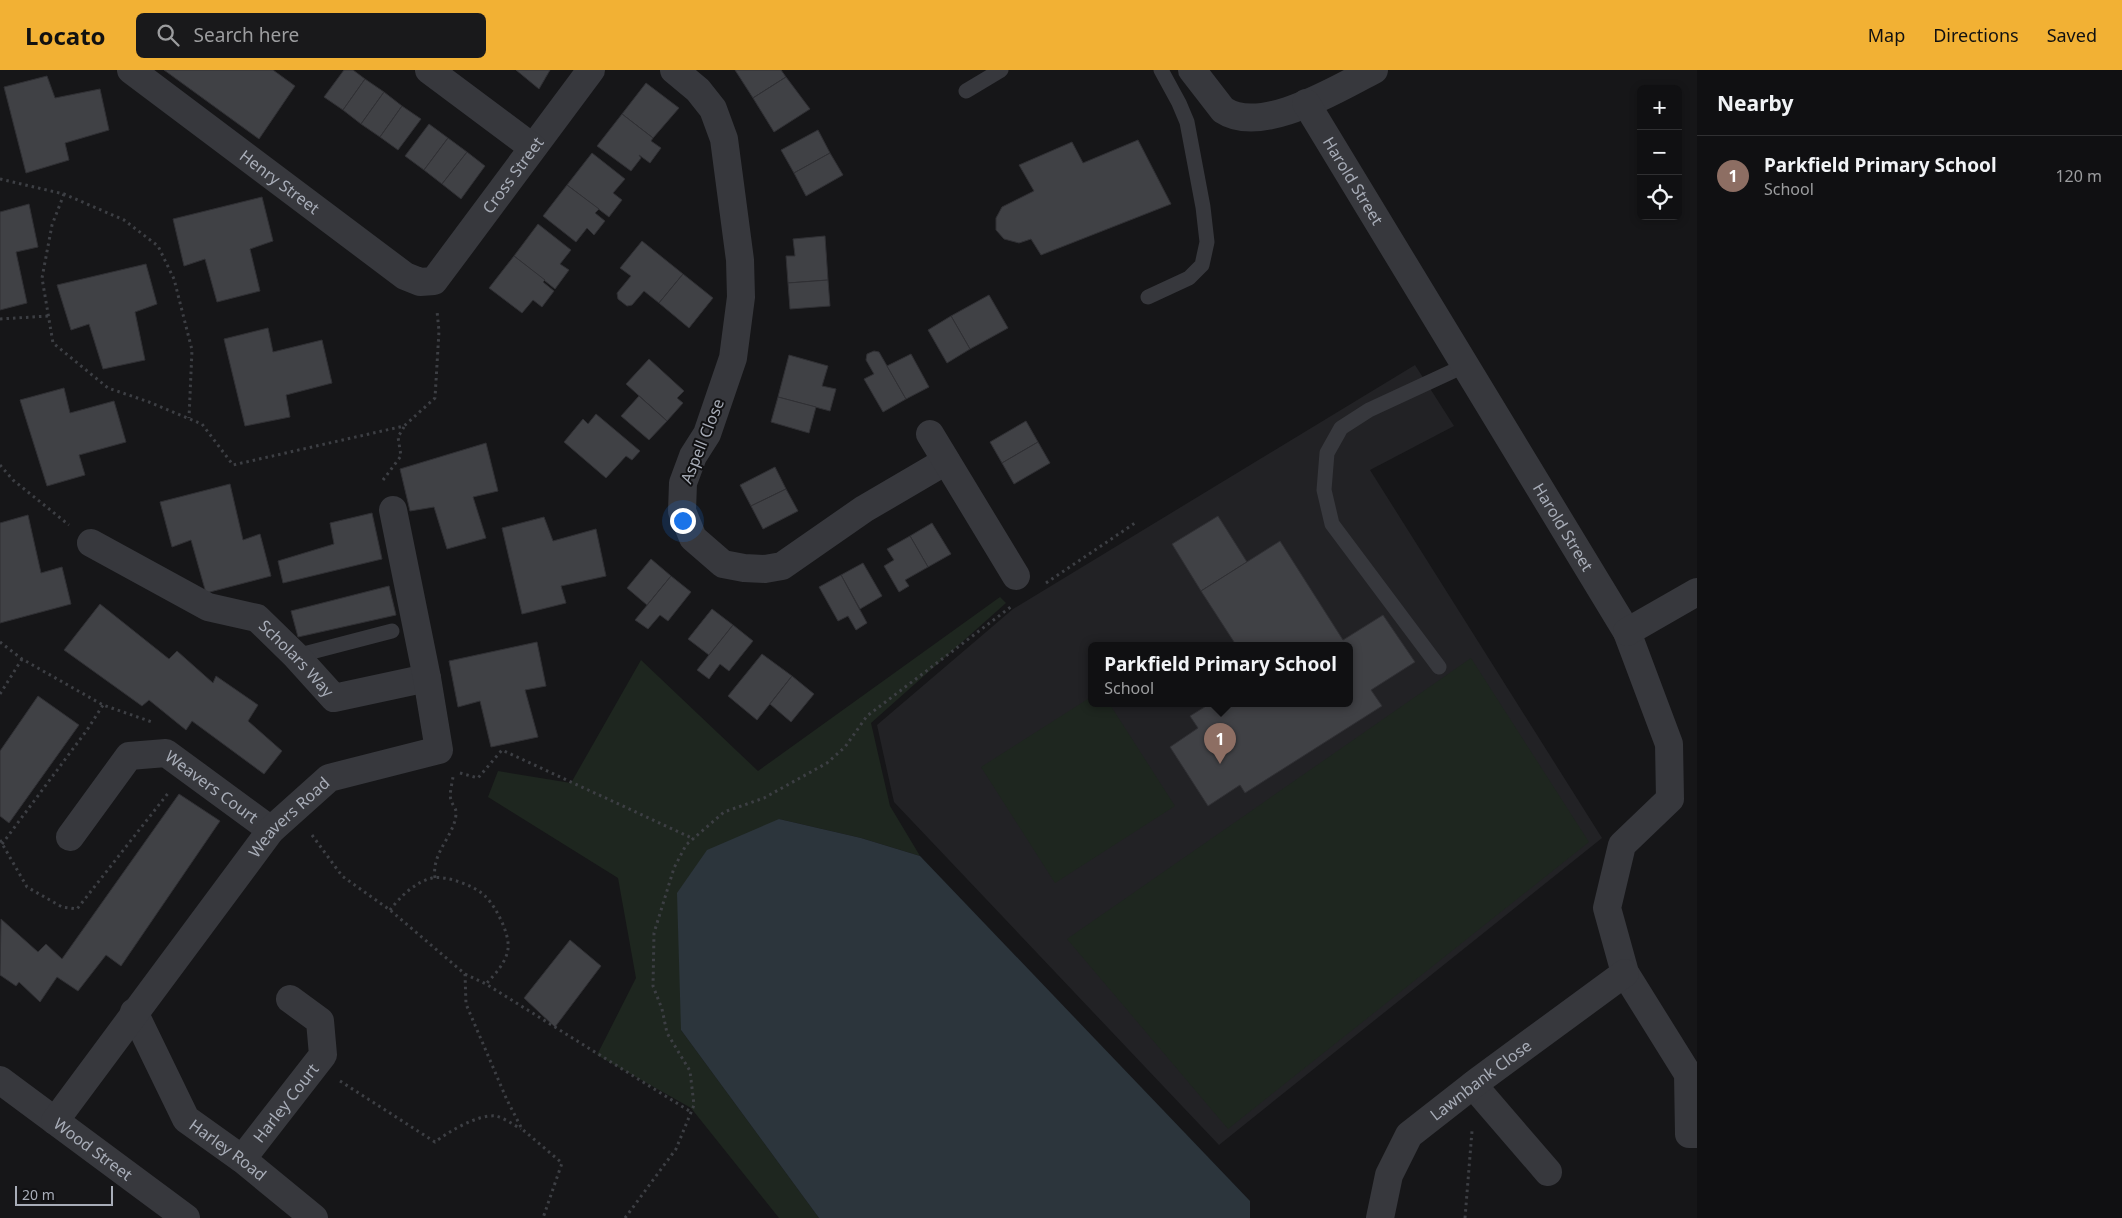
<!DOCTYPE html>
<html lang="en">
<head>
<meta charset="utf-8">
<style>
  body { margin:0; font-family:"Noto Sans",sans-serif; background:#19191b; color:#f1f3f6 }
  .controls { position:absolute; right:15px; top:15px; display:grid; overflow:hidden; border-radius:8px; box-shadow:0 2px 8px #0003 }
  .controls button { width:45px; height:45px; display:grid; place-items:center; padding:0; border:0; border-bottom:1px solid #303032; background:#101012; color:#f1f3f6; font:25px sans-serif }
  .scale { position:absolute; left:15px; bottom:12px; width:98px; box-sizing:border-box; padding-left:5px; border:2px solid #a8adb8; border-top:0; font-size:14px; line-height:18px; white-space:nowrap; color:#a8adb8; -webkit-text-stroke:4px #111113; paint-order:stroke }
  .you { position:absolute; left:682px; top:450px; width:18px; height:18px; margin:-12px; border:4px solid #fff; border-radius:50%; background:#1a73e8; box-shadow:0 0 0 8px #1a73e833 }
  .badge { display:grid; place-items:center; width:32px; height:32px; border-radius:50%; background:#f2b134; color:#fff; font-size:16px; font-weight:700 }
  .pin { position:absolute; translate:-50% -41px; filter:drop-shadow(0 1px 2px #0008) }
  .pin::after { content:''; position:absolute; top:26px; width:18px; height:15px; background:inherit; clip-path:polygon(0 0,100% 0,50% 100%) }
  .popup { position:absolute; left:1088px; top:572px; width:265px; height:65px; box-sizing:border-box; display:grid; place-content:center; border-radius:8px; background:#101012; filter:drop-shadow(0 1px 4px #0005); font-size:16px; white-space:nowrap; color:#9c9d9f }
  .popup b { font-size:19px; color:#f1f3f6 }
  .popup::after { content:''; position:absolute; left:50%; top:100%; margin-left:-10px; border:10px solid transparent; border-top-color:#101012 }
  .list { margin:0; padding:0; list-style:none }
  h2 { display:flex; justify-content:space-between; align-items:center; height:65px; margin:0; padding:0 20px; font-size:21px }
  h2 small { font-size:16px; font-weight:400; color:#9c9d9f }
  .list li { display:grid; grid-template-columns:32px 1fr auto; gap:15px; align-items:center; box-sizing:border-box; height:80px; padding:0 20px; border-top:1px solid #303032 }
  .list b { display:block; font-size:19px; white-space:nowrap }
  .list p { margin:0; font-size:16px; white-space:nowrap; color:#9c9d9f }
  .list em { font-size:16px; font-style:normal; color:#9c9d9f }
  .icon { flex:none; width:28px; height:28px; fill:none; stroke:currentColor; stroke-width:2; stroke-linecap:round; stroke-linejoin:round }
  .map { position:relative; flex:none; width:1697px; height:1148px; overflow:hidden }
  header { display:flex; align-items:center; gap:30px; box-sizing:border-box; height:70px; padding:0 25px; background:#f2b134; color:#111 }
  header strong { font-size:24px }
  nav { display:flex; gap:28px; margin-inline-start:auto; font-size:18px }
  .search { width:350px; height:45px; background:#19191b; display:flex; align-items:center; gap:12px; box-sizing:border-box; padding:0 18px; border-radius:8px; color:#9c9d9f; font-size:19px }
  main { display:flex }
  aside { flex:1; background:#101012 }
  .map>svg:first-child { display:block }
</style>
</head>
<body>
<header>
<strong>Locato</strong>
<div class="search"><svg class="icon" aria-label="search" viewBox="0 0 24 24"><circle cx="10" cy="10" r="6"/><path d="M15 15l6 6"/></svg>Search here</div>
<nav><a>Map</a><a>Directions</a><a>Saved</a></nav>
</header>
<main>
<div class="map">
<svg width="1697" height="1148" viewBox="0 0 1697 1148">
  <rect width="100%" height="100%" fill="#161618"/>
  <path fill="#222225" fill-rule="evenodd" d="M1415 295 1454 356 1370 400 1602 768 1219 1075 894 732 877 655 1013 539ZM1091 575H1349V633H1091Z"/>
  <g fill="#1e261f">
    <polygon points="1000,527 1006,533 871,653 890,736 920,786 861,768 779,749 681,960 819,1148 779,1148 691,1038 597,985 636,908 618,808 488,727 498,701 571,713 641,590 758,701"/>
    <polygon points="1471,588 1589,772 1228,1059 1067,869"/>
    <polygon points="1091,627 1091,633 1109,633 1175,736 1055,813 981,697"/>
  </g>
  <polygon fill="#2c353c" points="779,749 861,768 920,786 1250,1131 1250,1148 819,1148 681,960 677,823 707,780"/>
  <g fill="#404145" stroke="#303034">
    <polygon points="164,0 273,0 295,16 259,69"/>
    <polygon points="344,0 353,0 365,9 343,40 324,27"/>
    <polygon points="516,0 550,0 539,19"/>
    <polygon points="735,0 781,0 786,7 753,28"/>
    <polygon points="47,6 55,28 100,19 109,60 65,73 69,90 26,103 4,17"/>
    <polygon points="786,7 810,39 774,62 753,28"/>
    <polygon points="365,9 384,22 361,54 343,40"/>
    <polygon points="646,13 679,38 653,68 622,44"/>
    <polygon points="384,22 402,36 380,67 361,54"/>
    <polygon points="402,36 421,49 398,80 380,67"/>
    <polygon points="622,44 653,68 651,71 661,78 650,93 639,85 641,88 631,101 597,76"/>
    <polygon points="429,54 448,68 424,100 405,86"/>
    <polygon points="818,60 830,83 794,103 781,80"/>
    <polygon points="448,68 467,82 442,114 424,100"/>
    <polygon points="1138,70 1171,134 1041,185 1031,169 1019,173 1004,169 996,160 996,148 1002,137 1034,121 1019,95 1072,72 1083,93"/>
    <polygon points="467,82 485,96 461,129 442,114"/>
    <polygon points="592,83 625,109 613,123 622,130 609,147 567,115"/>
    <polygon points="830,83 843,105 806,126 794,103"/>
    <polygon points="567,115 599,139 595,143 605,151 594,165 587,158 576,172 543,146"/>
    <polygon points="262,127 273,171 250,179 260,221 217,232 205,189 184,196 173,149"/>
    <polygon points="29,134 38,177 16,182 27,233 0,240 0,142"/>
    <polygon points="538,154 571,180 560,194 569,200 555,219 514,186"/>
    <polygon points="825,166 828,210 788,213 786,186 795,186 793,169"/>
    <polygon points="642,171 683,204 659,233 644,221 632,235 627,236 618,229 617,223 631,206 620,198"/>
    <polygon points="514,186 545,210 543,212 554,221 542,237 533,230 522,243 489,218"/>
    <polygon points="146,194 157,234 135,242 145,290 103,299 89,254 71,260 57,215"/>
    <polygon points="683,204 713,228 689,258 659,233"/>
    <polygon points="828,210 830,236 790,239 788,213"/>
    <polygon points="989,225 1008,258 970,279 951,246"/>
    <polygon points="951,246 970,279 947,293 928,260"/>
    <polygon points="268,258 273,282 322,270 332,313 286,325 290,347 245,356 224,269"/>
    <polygon points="874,281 879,282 906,329 883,342 864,309 874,304 866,290 867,284"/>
    <polygon points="911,284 929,317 906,329 887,296"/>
    <polygon points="789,285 828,296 822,316 836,319 830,341 778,327"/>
    <polygon points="649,289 684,321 677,328 683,333 667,351 626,314"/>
    <polygon points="64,318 70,343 114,331 126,372 79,385 85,405 47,416 20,330"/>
    <polygon points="639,326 667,351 649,370 621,346"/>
    <polygon points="778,327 816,337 809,363 771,352"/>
    <polygon points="596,344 640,381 632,390 626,386 606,408 564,372 583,349 588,354"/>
    <polygon points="1026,351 1038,372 1002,393 990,372"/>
    <polygon points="1038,372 1050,393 1014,414 1002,393"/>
    <polygon points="486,373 498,421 473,427 486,468 447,479 434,437 410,441 400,399"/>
    <polygon points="775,397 786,419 751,436 740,415"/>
    <polygon points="230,414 243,470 260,464 271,506 206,523 191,470 172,477 160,432"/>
    <polygon points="786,419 798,441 763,459 751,436"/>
    <polygon points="372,443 382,489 283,513 278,491 334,474 330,453"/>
    <polygon points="28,445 41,503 62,497 71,534 0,553 0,453"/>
    <polygon points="1218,446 1247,492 1201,521 1172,474"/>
    <polygon points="544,447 553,471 596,459 606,506 561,516 566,533 522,544 502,458"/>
    <polygon points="932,453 951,484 928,497 910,466"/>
    <polygon points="910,466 928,497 905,510 909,516 899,522 884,496 894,490 887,479"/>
    <polygon points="1280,471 1343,570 1383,545 1415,592 1371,620 1382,636 1245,723 1240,715 1208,736 1170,677 1198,658 1190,646 1211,633 1349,633 1349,575 1236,575 1201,521"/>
    <polygon points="651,489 671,506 647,535 627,518"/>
    <polygon points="863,493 882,526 860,539 841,505"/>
    <polygon points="841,505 867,553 856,560 848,546 838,551 819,517"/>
    <polygon points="671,506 691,522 668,551 660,545 648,559 635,550"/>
    <polygon points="389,516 396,545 298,567 291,541"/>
    <polygon points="100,534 169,589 177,581 213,613 216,606 258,635 248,651 282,681 264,704 192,651 186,660 149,630 142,636 64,580"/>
    <polygon points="712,539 733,555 709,585 688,569"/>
    <polygon points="733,555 753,571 729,601 720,594 709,609 697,600"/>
    <polygon points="537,572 546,616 525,620 538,667 491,677 480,631 458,637 449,591"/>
    <polygon points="762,584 792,606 757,650 728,626"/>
    <polygon points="792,606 814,624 791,652 770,634"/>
    <polygon points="38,626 79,655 9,753 0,746 0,681"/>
    <polygon points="179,724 220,751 121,896 106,885 78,921 57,907 40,932 19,912 16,916 0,905 1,849 38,882 46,874 62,889"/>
    <polygon points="570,870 601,896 555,957 524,928"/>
  </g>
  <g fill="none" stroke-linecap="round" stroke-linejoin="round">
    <g stroke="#3d3f44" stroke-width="3" stroke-dasharray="2.5 4" stroke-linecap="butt">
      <polyline points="0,109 64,124 124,150 158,176 174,209 192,280 189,348"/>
      <polyline points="64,124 52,155 42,208 53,273 108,318 149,332 202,354 233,395 404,356 435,328 439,261 437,241"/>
      <polyline points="0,249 48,246"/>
      <polyline points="0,395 13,410 69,455"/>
      <polyline points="383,410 401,386 398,367 404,357"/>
      <polyline points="1046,513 1135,453"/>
      <polyline points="0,572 22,589 103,635 152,652"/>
      <polyline points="0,624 22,589"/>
      <polyline points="460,703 478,708 502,680 694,769"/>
      <polyline points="312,765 342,806 390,840 465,904 466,934 507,1030 522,1059 562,1093 543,1148"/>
      <polyline points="0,770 27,817 62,837 77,839 169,722"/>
      <polyline points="2,774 87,660 103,635"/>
      <path d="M435 808C431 781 457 764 456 741 455 737 452 734 451 730 449 724 452 714 453 707"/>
      <path d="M390 840C400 827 415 812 432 808 446 805 476 816 486 827 496 837 510 864 508 879 506 893 495 904 486 914"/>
      <polyline points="465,904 486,914 691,1042"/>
      <path d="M340 1011 435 1072C448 1062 478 1044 496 1046 504 1048 514 1055 521 1059"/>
      <polyline points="625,1148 676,1079 694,1035 690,1001 667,963 662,939 653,916 654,863 674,798 686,775 724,742 764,728 827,693 845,677 867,646 1012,536"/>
      <polyline points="1465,1148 1472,1061"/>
    </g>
    <g stroke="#37383d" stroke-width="15">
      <polyline points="966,21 1001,0"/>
      <polyline points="1148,227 1189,208 1202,195 1207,172 1203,137 1187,52 1179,33 1161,0"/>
      <polyline points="296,586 392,561"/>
      <polyline points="1439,597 1332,454 1324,420 1327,383 1341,358 1369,340 1464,296"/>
    </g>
    <g stroke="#37383d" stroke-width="28">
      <path id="s1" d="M131 0 405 206 420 212 434 211 591 0"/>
      <polyline points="429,0 532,77"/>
      <polyline points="674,0 698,20 713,39 724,69 740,190 741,227 733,288 707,364 693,386 683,413 682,441 693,468 723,494 744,498 765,499 782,496 864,439 946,391"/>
      <path d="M1192 0 1223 40C1262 66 1338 18 1374 0"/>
      <path id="s2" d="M1306 33 1627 562 1669 674 1670 729 1622 775 1607 838 1625 903 1688 1004 1689 1064H1697"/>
      <polyline points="930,364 1016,506"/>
      <path id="s3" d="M91 473 208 537 257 548 296 586 334 628 427 608"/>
      <polyline points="1627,562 1697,522"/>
      <path id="s4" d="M70 767 129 686 166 683 271 760"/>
      <path id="s5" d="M134 942 186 1049 242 1089 314 1148"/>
      <path id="s6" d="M0 1010 186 1148"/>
      <polyline points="1473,1015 1548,1102"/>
      <path id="s7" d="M55 1051 271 760 329 708 439 680 427 608 393 440"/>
      <path id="s8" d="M242 1089 323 985 320 951 290 929"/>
      <path id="s9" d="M1380 1148 1389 1105 1409 1065 1478 1011 1625 903"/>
    </g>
  </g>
  <g text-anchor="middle" stroke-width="4" stroke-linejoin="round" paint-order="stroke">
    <g font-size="16" fill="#a8adb8" stroke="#111113">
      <text dy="6" stroke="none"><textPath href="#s1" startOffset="505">Cross Street</textPath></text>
      <text dy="6" stroke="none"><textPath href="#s2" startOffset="91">Harold Street</textPath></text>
      <text dy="6" stroke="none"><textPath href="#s1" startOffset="186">Henry Street</textPath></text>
      <text transform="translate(702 371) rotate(-68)" y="6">Aspell Close</text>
      <text dy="6" stroke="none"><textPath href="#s2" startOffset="496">Harold Street</textPath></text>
      <text dy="6" stroke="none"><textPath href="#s3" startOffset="240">Scholars Way</textPath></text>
      <text dy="6" stroke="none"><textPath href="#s4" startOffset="194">Weavers Court</textPath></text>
      <text dy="6" stroke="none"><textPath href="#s7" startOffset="384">Weavers Road</textPath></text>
      <text dy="6" stroke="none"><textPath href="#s9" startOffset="179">Lawnbank Close</textPath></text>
      <text dy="6" stroke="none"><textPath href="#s8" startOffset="71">Harley Court</textPath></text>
      <text dy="6" stroke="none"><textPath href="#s6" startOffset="116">Wood Street</textPath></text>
      <text dy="6" stroke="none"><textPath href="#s5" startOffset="171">Harley Road</textPath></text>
    </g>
  </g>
</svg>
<div class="controls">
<button>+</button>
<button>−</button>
<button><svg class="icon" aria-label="locate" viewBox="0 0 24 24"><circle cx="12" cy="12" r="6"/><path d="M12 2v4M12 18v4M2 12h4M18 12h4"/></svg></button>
</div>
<div class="scale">20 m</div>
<div class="you"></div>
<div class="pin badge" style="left:1220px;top:694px;background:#8d6e63">1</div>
<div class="popup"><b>Parkfield Primary School</b>School</div>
</div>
<aside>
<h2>Nearby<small></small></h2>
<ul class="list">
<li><span class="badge" style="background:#8d6e63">1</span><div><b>Parkfield Primary School</b><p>School</p></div><em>120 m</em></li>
</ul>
</aside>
</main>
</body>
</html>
